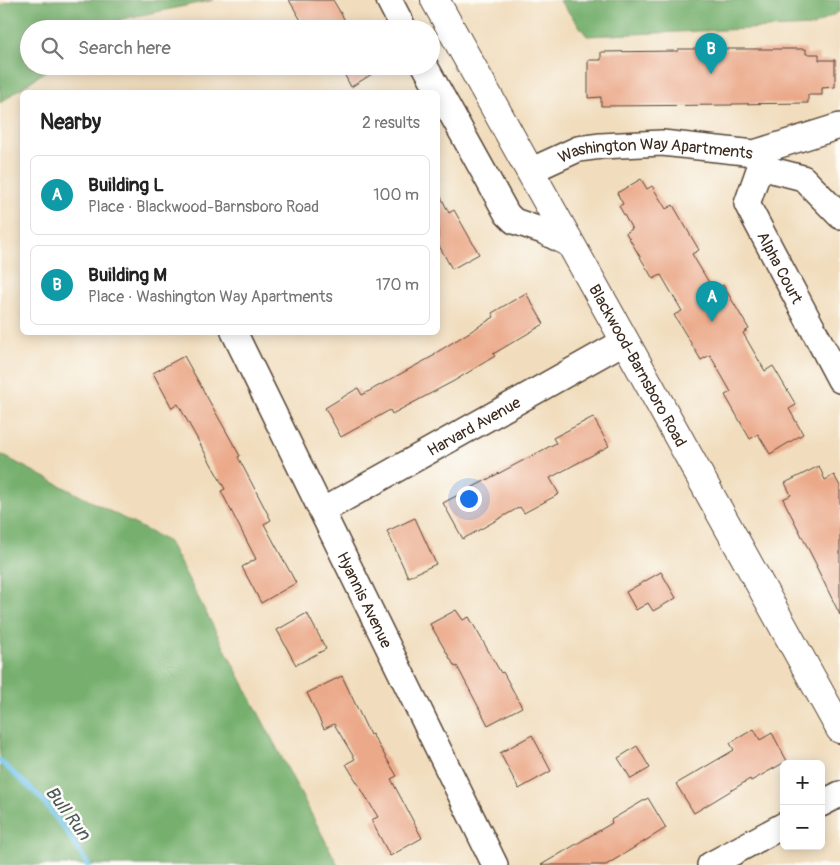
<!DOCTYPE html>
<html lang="en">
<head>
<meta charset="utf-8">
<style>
  body { margin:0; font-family:Pangolin,sans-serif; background:#f6f6f6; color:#222 }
  .controls { position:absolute; right:15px; bottom:15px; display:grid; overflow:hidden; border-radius:8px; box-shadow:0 2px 12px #0003 }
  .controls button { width:45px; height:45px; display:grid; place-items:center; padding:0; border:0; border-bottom:1px solid #e0e0e0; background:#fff; color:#222; font:25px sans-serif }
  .you { position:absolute; left:468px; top:498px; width:18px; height:18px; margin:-12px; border:4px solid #fff; border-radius:50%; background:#1a73e8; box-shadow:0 0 0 8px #1a73e833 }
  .badge { display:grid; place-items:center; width:32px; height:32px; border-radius:50%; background:#db2777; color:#fff; font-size:16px; font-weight:700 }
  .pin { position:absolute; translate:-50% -41px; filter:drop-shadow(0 1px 2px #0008) }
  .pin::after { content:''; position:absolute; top:26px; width:18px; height:15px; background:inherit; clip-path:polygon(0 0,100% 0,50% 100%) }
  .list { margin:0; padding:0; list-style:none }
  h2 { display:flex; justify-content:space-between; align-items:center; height:65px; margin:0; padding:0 20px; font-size:21px }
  h2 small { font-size:16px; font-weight:400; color:#767676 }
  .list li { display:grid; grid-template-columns:32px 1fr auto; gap:15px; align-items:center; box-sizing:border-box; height:80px; margin:0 10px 10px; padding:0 10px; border:1px solid #e0e0e0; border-radius:8px }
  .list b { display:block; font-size:19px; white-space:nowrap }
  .list p { margin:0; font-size:16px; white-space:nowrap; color:#767676 }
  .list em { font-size:16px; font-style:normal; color:#767676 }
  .icon { flex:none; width:28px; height:28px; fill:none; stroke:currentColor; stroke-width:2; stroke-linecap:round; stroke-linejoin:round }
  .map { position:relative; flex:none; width:840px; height:865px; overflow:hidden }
  .search { position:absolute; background:#fff; box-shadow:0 2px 12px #0003; left:20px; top:20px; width:420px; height:55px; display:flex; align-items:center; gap:12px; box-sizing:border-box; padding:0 18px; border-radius:28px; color:#767676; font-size:19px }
  .panel { position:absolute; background:#fff; box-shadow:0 2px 12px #0003; left:20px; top:90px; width:420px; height:245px; border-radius:8px }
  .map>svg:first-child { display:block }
</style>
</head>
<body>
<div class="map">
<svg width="840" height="865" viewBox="0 0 840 865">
  <rect width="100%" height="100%" fill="#fdfcf7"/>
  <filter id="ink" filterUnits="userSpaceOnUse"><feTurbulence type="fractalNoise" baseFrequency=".02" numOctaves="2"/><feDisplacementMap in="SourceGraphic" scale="10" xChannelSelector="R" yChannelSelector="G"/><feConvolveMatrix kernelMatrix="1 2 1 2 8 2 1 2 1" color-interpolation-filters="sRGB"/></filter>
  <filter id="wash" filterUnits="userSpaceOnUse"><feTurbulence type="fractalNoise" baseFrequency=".0096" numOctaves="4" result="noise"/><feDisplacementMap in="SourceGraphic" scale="20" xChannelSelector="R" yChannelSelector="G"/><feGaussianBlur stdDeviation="1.12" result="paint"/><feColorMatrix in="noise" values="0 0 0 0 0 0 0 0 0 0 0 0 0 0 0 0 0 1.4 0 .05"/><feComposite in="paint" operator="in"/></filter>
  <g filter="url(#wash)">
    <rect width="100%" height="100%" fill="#f1ddbd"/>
    <g fill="#77b06e" stroke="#596d46">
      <polygon points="14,0 214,0 122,19 108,29 29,29 29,66 53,66 0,103 0,5"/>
      <polygon points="559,0 840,0 840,11 813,26 587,36"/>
      <polygon points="0,454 169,542 338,865 0,865"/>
    </g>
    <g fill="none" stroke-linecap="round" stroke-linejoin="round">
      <polyline stroke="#70c2ec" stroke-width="5.5" points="0,761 40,797 67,832 88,865"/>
    </g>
    <g id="blocks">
      <g fill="#eba989">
        <polygon points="289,0 333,0 350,29 306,29"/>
        <polygon points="678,49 806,49 806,54 819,54 819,60 835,60 835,87 822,88 822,95 808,95 808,103 732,104 732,105 601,106 601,97 588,98 588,60 601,60 601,52 678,51"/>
        <polygon points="340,66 385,66 351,87"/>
        <polygon points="641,179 647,189 652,186 666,209 673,205 699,250 692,254 714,291 723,285 749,329 743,333 765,371 773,366 796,405 789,409 803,434 770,454 758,434 750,439 725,395 731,392 710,355 701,360 674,315 682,311 661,275 653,279 626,233 632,229 619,206 623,204 617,193"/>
        <polygon points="438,191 449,213 454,210 479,254 452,269 438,244"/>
        <polygon points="526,293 544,324 493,354 495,356 454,381 392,414 390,410 341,437 325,408 358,388 362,395 435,355 434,354 494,317 492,313"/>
        <polygon points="184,356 240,456 238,457 271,520 264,524 296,583 261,603 242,567 256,559 221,491 225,489 178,404 172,408 153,373"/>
        <polygon points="593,417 609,446 550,478 559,494 524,513 520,507 463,539 443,503 556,443 553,438"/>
        <polygon points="819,466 825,480 834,475 840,486 840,615 816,566 817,566 783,499 791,495 785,483"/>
        <polygon points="415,518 436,564 408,577 387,531"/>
        <polygon points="661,572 676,598 653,611 648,603 636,610 626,592"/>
        <polygon points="456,610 463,620 469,617 501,673 503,672 522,707 488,725 457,666 455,667 430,624"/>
        <polygon points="307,613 326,649 296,665 277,630"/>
        <polygon points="342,676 370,735 372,734 397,776 391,779 422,838 390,856 371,820 378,817 346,764 355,759 334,724 324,729 307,693"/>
        <polygon points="754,729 760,740 772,733 787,761 751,781 750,779 694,813 676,784 734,750 730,743"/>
        <polygon points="532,735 551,771 519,789 500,753"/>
        <polygon points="637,746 650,768 631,779 618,758"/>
        <polygon points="648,798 666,828 606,865 541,865 612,823 611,820"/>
      </g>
    </g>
  </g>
  <g filter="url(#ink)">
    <use href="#blocks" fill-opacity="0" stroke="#564536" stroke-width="1"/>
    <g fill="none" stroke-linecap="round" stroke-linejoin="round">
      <g stroke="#564536" stroke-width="28">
        <g id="minor">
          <polyline points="389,0 404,29"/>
          <polyline points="425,66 507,214 514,221 543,231 571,245"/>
          <path id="s1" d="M754 153 760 167 747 204 840 380"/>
          <polyline points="760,167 803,178 840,216"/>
          <path id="s2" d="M530 171 578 149 601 146 662 143 754 153 840 126"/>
          <path id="s3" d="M234 332 495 865"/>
          <path id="s4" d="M322 511 625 341"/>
          <polyline points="821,804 840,794"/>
          <polyline points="710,865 784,825"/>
        </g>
      </g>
      <g stroke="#564536" stroke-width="30">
        <g id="major">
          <path id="s5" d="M435 0 530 171 625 341 840 729"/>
        </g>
      </g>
      <use href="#minor" stroke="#fff" stroke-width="25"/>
      <use href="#major" stroke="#fff" stroke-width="28"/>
    </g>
  </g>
  <g text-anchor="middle" stroke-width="5" stroke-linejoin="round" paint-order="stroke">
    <g font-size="16" fill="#3b2a1e" stroke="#fdfcf7">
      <text dy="6" stroke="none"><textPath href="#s2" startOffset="130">Washington Way Apartments</textPath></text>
      <text dy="6" stroke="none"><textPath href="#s1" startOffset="126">Alpha Court</textPath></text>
      <text dy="6" stroke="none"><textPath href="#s5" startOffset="418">Blackwood-Barnsboro Road</textPath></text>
      <text dy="6" stroke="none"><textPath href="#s4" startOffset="174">Harvard Avenue</textPath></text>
      <text dy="6" stroke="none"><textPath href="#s3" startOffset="298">Hyannis Avenue</textPath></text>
    </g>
    <g font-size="18" font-style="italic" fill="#4b585c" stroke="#fdfcf7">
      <text transform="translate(68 813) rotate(53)" y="6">Bull Run</text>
    </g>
  </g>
</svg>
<div class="controls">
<button>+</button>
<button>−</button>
</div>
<div class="you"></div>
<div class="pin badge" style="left:712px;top:322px;background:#0f9aa8">A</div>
<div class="pin badge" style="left:711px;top:74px;background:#0f9aa8">B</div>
<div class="search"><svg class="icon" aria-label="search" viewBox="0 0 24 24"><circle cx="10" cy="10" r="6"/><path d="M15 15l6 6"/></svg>Search here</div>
<section class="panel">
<h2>Nearby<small>2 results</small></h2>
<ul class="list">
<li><span class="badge" style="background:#0f9aa8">A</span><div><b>Building L</b><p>Place · Blackwood-Barnsboro Road</p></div><em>100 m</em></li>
<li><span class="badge" style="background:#0f9aa8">B</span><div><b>Building M</b><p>Place · Washington Way Apartments</p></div><em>170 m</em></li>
</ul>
</section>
</div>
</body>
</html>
